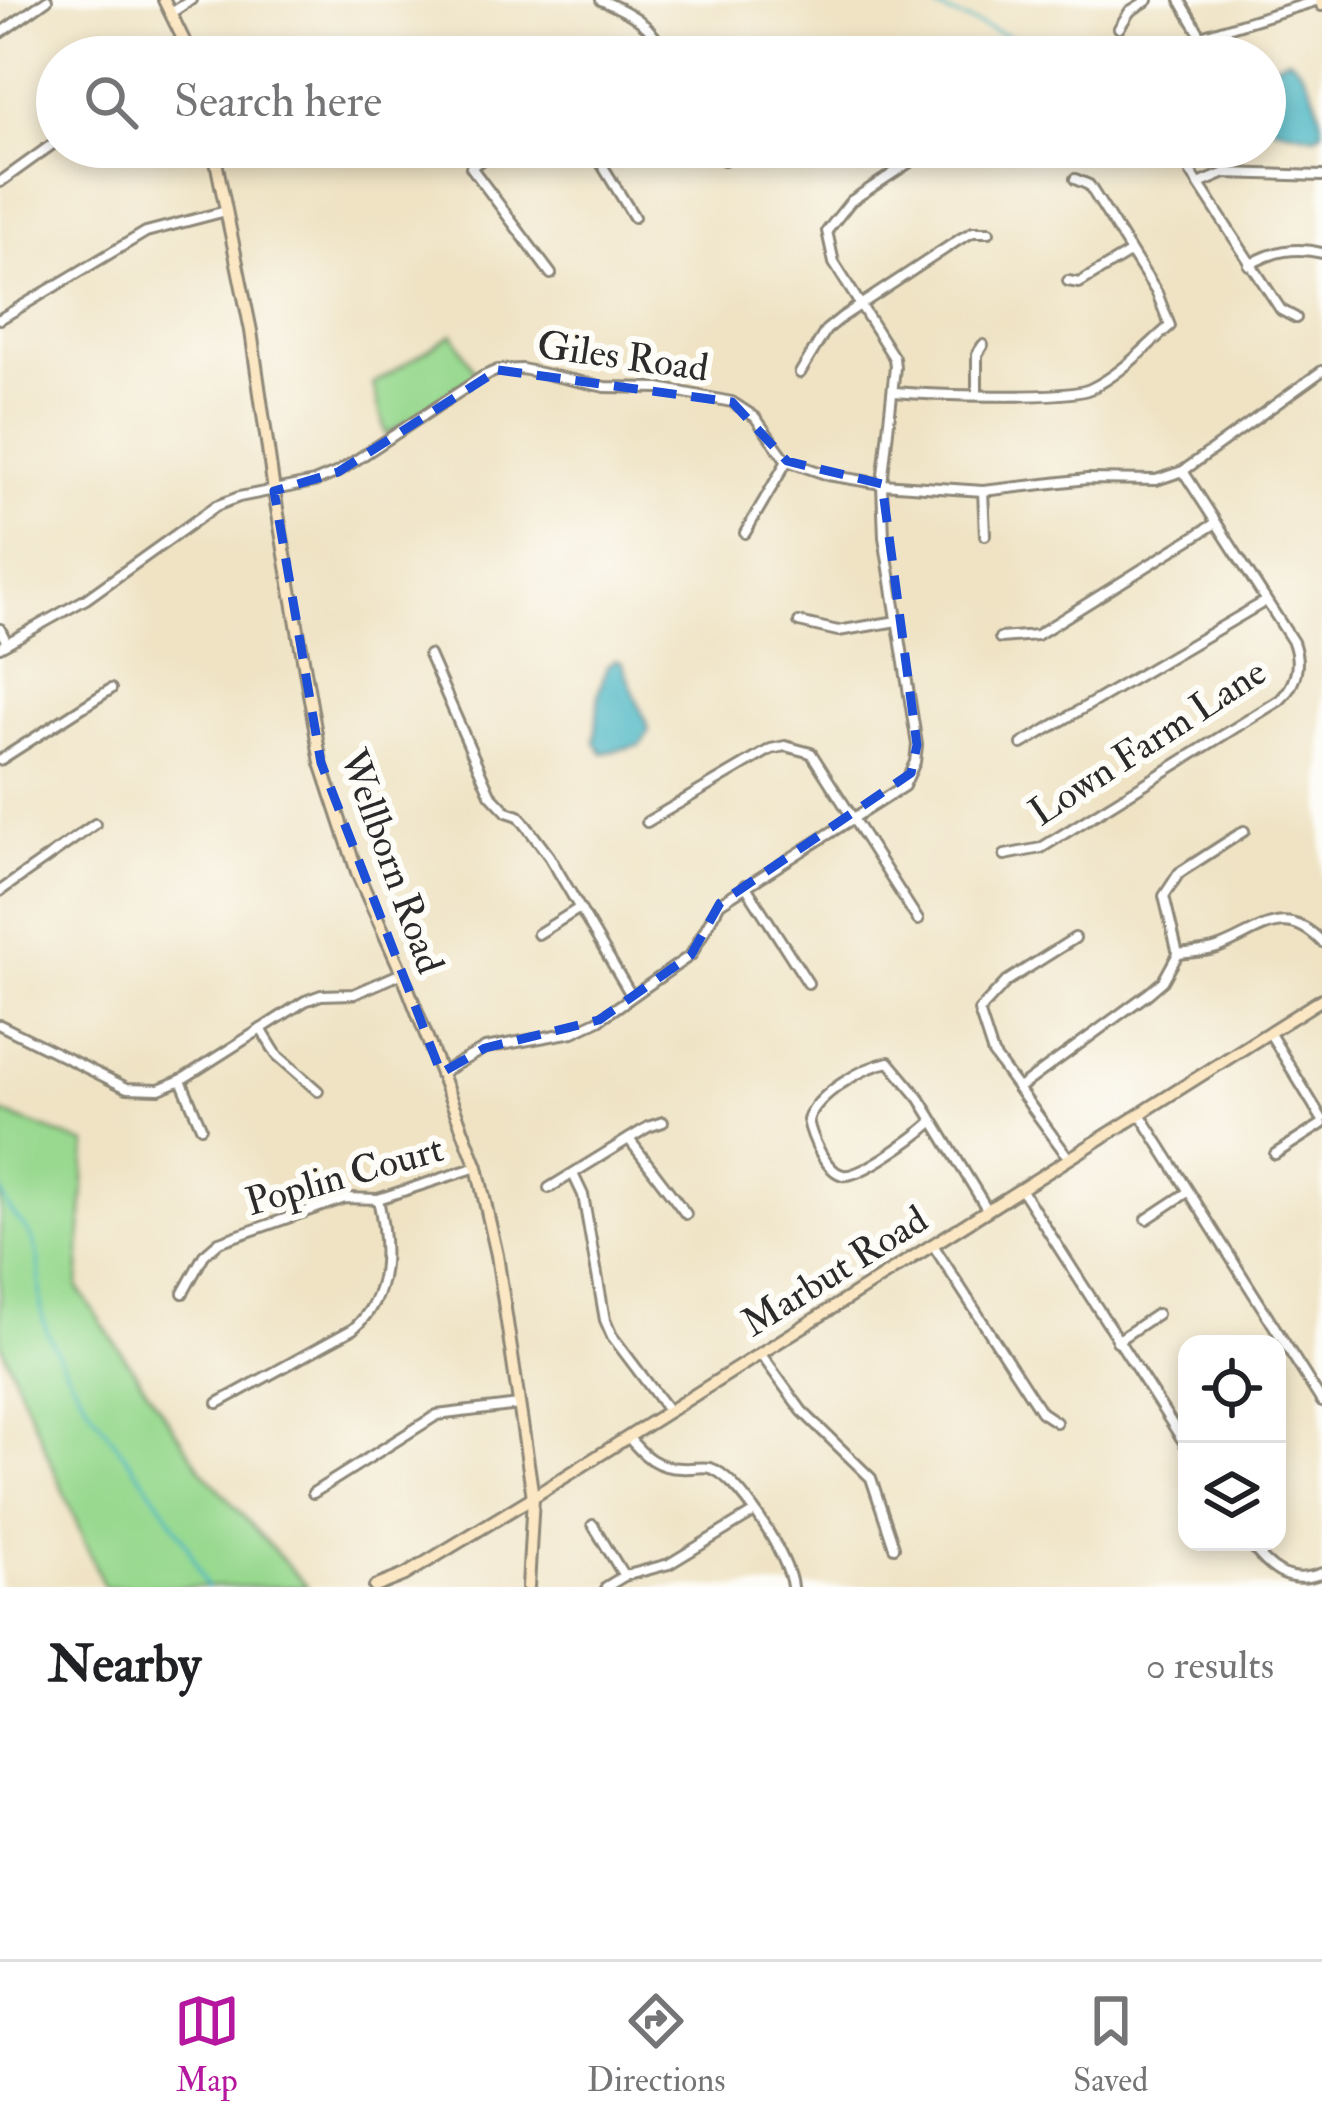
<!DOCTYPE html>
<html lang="en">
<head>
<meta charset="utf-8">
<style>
  body { margin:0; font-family:"IM FELL Double Pica",serif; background:#f2f2f2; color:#202124 }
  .controls { position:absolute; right:36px; bottom:36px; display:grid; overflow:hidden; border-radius:24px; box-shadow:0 6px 18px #0003 }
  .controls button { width:108px; height:108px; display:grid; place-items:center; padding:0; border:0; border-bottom:3px solid #e0e0e0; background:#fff; color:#202124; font:60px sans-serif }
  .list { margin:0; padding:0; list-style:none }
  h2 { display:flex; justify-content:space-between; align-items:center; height:156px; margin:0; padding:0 48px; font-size:51px }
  h2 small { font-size:39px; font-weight:400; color:#757577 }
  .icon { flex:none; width:66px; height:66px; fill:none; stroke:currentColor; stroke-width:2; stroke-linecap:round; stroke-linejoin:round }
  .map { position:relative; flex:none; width:1322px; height:1587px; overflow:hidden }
  .search { position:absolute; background:#fff; box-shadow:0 6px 18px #0003; left:36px; right:36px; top:36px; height:132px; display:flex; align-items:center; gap:30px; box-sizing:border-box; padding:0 42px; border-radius:66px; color:#757577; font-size:45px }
  .sheet { height:372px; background:#fff }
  nav { display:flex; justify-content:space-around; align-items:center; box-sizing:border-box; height:168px; border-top:3px solid #e0e0e0; background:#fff; font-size:33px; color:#757577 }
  nav a { display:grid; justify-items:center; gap:6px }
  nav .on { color:#b5179e }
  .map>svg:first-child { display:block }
</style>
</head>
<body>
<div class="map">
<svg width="1322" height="1587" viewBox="0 0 1322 1587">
  <rect width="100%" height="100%" fill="#fdfcf7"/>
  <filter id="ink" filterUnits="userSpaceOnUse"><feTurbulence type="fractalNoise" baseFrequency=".00833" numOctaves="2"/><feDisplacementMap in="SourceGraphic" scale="24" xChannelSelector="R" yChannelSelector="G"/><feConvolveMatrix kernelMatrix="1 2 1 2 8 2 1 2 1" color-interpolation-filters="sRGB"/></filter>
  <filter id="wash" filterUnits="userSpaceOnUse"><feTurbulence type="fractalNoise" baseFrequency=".004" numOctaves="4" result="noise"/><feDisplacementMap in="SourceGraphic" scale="48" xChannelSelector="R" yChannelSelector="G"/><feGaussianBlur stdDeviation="2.7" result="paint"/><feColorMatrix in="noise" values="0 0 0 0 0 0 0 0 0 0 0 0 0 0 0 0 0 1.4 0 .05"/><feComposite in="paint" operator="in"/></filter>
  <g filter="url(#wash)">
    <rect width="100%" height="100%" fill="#efe3c4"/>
    <g fill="#98d98f" stroke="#62825d" stroke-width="3">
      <polygon points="453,334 477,375 386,435 373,384"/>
      <polygon points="0,1112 86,1144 78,1288 202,1470 307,1587 104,1587 0,1342"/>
    </g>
    <g fill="#49b6c3" stroke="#3a7077" stroke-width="3">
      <path d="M1288 58C1308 70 1322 109 1322 131L1315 136 1265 125V68Z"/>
      <polygon points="616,660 622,663 649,730 641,745 603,753 595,742 599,692 607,666"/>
    </g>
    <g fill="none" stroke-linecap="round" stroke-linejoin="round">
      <g stroke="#49b6c3" stroke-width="3">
        <polyline points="914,0 1064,57"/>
        <path d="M0 1187C8 1220 29 1223 36 1249 43 1275 36 1306 47 1331 82 1415 144 1469 187 1545 194 1559 200 1573 207 1587"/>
      </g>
    </g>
  </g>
  <g filter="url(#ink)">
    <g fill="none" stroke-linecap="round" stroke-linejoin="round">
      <g stroke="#8d8778" stroke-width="14">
        <g id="street">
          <path d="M601 0C634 14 651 24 667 57"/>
          <polyline points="1180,0 1201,36 1319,0"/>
          <polyline points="171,13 191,0"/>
          <polyline points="1119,28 1130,11 1148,0"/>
          <polyline points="0,33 47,0"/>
          <polyline points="501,147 471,167 551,274"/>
          <polyline points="591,147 634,217"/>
          <polyline points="716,147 724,160"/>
          <polyline points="1181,157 1281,310 1296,318"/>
          <polyline points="0,182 57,141"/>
          <polyline points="1199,184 1225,173 1322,176"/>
          <path d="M1249 265C1273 251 1295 246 1322 253"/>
          <polyline points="1068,281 1079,283 1131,252"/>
          <polyline points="0,319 146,232 226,211"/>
          <polyline points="800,373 826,330 842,317 960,239 973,232 989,232"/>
          <path d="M895 392C927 395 1066 400 1090 389 1123 373 1144 348 1170 326L1157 293 1089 185 1075 179"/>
          <polyline points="977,395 977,354 983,345"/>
          <polyline points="983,491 985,535"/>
          <polyline points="745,533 787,461"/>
          <polyline points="799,622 838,631 897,621"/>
          <polyline points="0,629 7,643"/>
          <polyline points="1000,638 1037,635 1216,523"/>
          <polyline points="0,647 86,599 216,506 239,497 314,482 338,472 482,377 498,370 522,369 605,387 659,388 732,402 755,417 787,461 828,475 882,484 983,491 1087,479 1156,480 1183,471 1322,371"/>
          <polyline points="429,655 490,794 507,812 519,816 549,856 631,995"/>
          <polyline points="1022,744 1264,602"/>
          <polyline points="0,760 111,689"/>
          <polyline points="647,822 771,749 785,746 811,753 918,920"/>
          <path d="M1005 855 1041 848 1280 700C1297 683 1301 664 1293 642L1183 471"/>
          <polyline points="745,885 808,983"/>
          <polyline points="0,891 95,824"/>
          <polyline points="538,934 578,909"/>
          <path d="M1178 954C1191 952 1205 952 1217 948 1257 934 1283 901 1322 942"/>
          <polyline points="0,1025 127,1088 159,1089 181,1080 305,1001 321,995 354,994 402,973"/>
          <polyline points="261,1029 277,1055 318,1091"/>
          <polyline points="1269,1032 1322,1119"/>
          <polyline points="441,1073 485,1048 573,1032 599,1020 691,955 720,903 904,786 915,762 917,745 884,537 882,484 895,367 894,358 834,263 827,231 851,201 933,147"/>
          <polyline points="181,1080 201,1127"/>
          <polyline points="1019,1088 1149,993 1163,981 1178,954 1164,896 1179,873 1244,831"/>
          <polyline points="1140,1114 1322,1402"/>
          <path d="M932 1122C918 1135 861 1178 843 1175 825 1171 811 1135 808 1120 817 1094 863 1067 889 1062L920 1099 987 1209"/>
          <polyline points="629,1139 686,1214"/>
          <polyline points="1275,1154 1322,1124"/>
          <polyline points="1068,1157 993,1054 979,1011 1007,981 1075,938"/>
          <polyline points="573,1174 583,1195 605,1320 612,1336 667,1409"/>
          <polyline points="549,1188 648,1127 663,1122"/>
          <polyline points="1021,1189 1187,1447"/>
          <polyline points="1147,1219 1188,1192"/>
          <polyline points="933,1245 1041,1412 1056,1422"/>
          <polyline points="183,1293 204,1255 219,1242 345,1198 378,1199 477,1167"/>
          <polyline points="1117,1341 1157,1314"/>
          <polyline points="760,1353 802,1411 871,1478 894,1547"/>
          <path d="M218 1403 353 1329C391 1296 388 1245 378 1199"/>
          <path d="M628 1437C644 1456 656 1468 682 1468 691 1469 702 1466 710 1468 738 1475 790 1559 792 1587"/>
          <polyline points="313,1493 437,1415 519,1405"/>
          <polyline points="593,1525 624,1576"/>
          <path d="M1249 1542C1268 1568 1288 1587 1322 1573"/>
          <polyline points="606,1587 624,1576 669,1564 753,1513"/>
        </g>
      </g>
      <g stroke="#8d8778" stroke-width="16">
        <g id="secondary">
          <polyline points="164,0 192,57"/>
          <polyline points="1321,0 1322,5"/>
          <polyline points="213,147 251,331 274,491 321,763 358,875 402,973 477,1167 497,1255 533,1497 528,1587"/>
          <polyline points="375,1587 405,1575 533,1497 1322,999"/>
        </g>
      </g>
      <use href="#street" stroke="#fff" stroke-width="8"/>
      <use href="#secondary" stroke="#fbe7c3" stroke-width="10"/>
    </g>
  </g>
  <path fill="none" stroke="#1d4ed8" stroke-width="9" stroke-dasharray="24 15" stroke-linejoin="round" d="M498 370 732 402 787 461 882 484 917 745 911 773 720 903 691 955 599 1020 485 1048 441 1073 321 763 274 491 338 472Z"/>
  <g text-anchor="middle" stroke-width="12" stroke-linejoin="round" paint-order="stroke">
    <g font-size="39" fill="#2b2b2b" stroke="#fdfcf7">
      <text transform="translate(623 355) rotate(8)" y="14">Giles Road</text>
      <text transform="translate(1147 741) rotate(-33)" y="14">Lown Farm Lane</text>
      <text transform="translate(393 861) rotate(70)" y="14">Wellborn Road</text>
      <text transform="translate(344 1174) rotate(-16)" y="14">Poplin Court</text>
      <text transform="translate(834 1270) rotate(-32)" y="14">Marbut Road</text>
    </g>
  </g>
</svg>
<div class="controls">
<button><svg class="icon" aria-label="locate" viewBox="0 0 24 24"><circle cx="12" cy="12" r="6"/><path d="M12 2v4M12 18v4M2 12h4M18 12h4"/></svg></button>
<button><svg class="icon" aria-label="layers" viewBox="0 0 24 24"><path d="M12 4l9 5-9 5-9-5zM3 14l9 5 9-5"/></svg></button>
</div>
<div class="search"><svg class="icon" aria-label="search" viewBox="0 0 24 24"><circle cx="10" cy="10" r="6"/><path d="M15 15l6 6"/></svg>Search here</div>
</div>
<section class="sheet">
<h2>Nearby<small>0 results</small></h2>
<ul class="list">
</ul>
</section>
<nav>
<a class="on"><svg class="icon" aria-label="map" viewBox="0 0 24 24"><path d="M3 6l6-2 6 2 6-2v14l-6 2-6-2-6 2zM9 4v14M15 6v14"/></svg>Map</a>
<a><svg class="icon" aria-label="directions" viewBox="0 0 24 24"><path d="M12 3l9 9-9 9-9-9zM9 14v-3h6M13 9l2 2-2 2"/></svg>Directions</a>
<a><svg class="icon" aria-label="saved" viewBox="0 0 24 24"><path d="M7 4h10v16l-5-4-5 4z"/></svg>Saved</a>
</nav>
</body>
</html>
